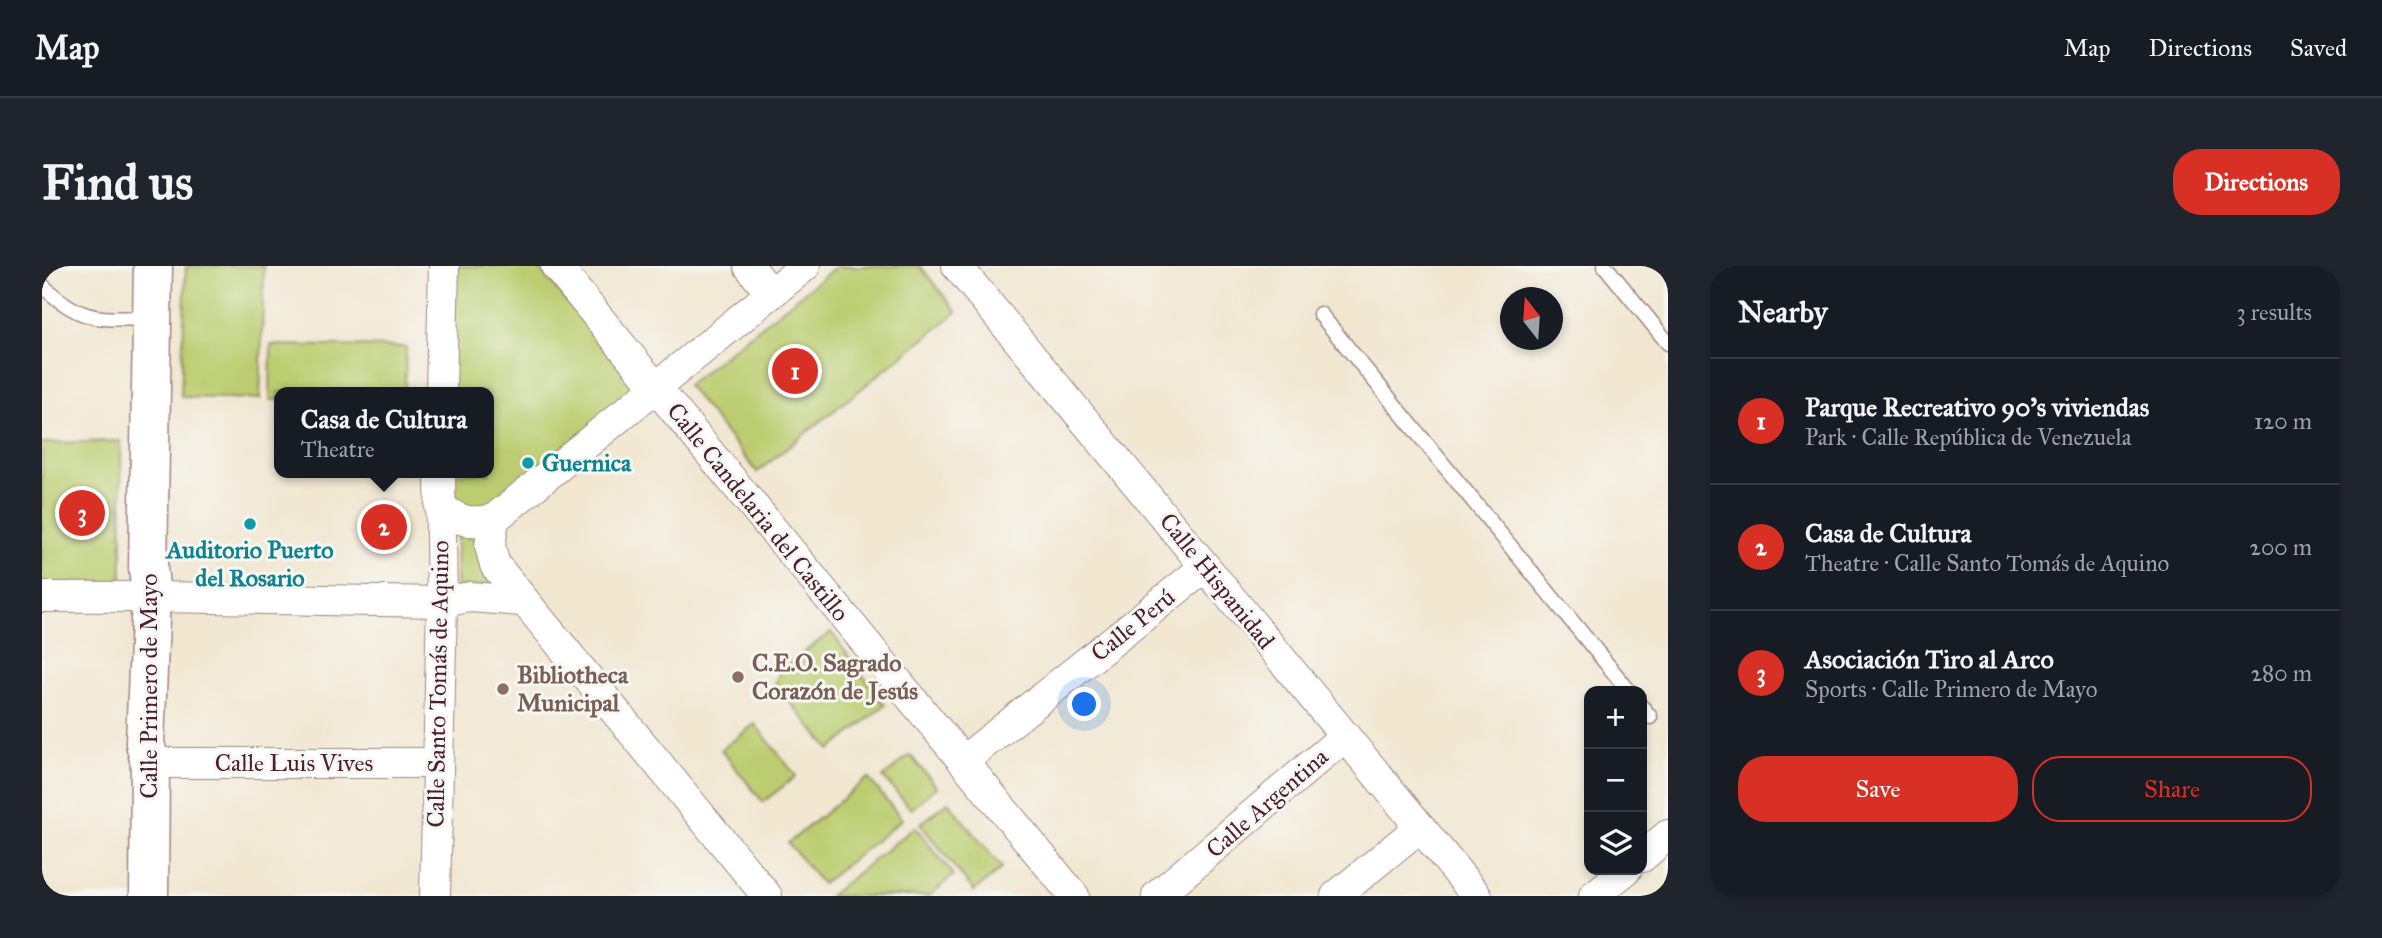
<!DOCTYPE html>
<html lang="en">
<head>
<meta charset="utf-8">
<style>
  body { margin:0; font-family:"IM FELL Great Primer",serif; background:#20242c; color:#f1f3f6 }
  .controls { position:absolute; right:21px; bottom:21px; display:grid; overflow:hidden; border-radius:14px; box-shadow:0 4px 10px #0003 }
  .controls button { width:63px; height:63px; display:grid; place-items:center; padding:0; border:0; border-bottom:2px solid #363941; background:#171b24; color:#f1f3f6; font:35px sans-serif }
  .compass { position:absolute; left:1458px; top:21px; width:63px; height:63px; border-radius:50%; background:#171b24; box-shadow:0 4px 10px #0003; rotate:343deg }
  .you { position:absolute; left:1043px; top:439px; width:24px; height:24px; margin:-18px; border:5px solid #fff; border-radius:50%; background:#1a73e8; box-shadow:0 0 0 10px #1a73e833 }
  .badge { display:grid; place-items:center; width:46px; height:46px; border-radius:50%; background:#d93025; color:#fff; font-size:23px; font-weight:700 }
  .pin { position:absolute; translate:-50% -50%; border:4px solid #fff; box-shadow:0 2px 7px #0006 }
  .popup { position:absolute; left:232px; top:121px; width:220px; height:91px; box-sizing:border-box; display:grid; place-content:center; border-radius:14px; background:#171b24; filter:drop-shadow(0 2px 5px #0005); font-size:23px; white-space:nowrap; color:#9ea1a6 }
  .popup b { font-size:26px; color:#f1f3f6 }
  .popup::after { content:''; position:absolute; left:50%; top:100%; margin-left:-14px; border:14px solid transparent; border-top-color:#171b24 }
  .list { margin:0; padding:0; list-style:none }
  h2 { display:flex; justify-content:space-between; align-items:center; height:91px; margin:0; padding:0 28px; font-size:30px }
  h2 small { font-size:23px; font-weight:400; color:#9ea1a6 }
  .list li { display:grid; grid-template-columns:46px 1fr auto; gap:21px; align-items:center; box-sizing:border-box; height:126px; padding:0 28px; border-top:2px solid #363941 }
  .list b { display:block; font-size:26px; white-space:nowrap }
  .list p { margin:0; font-size:23px; white-space:nowrap; color:#9ea1a6 }
  .list em { font-size:23px; font-style:normal; color:#9ea1a6 }
  .actions { display:flex; gap:14px; padding:21px 28px }
  .actions a { flex:1; padding:16px 0; border:2px solid #d93025; border-radius:28px; text-align:center; font-size:24px; color:#d93025 }
  .actions .main { background:#d93025; color:#fff }
  .icon { flex:none; width:38px; height:38px; fill:none; stroke:currentColor; stroke-width:2; stroke-linecap:round; stroke-linejoin:round }
  .map { position:relative; flex:none; width:1626px; height:630px; overflow:hidden; border-radius:28px }
  header { display:flex; align-items:center; gap:42px; box-sizing:border-box; height:98px; padding:0 35px; background:#171b24; border-bottom:2px solid #363941 }
  header strong { font-size:33px }
  nav { display:flex; gap:38px; margin-inline-start:auto; font-size:24px }
  .intro { display:flex; align-items:center; justify-content:space-between; box-sizing:border-box; height:168px; padding:0 42px }
  h1 { margin:0; font-size:49px }
  .button { padding:18px 32px; border-radius:28px; background:#d93025; color:#fff; font-size:24px; font-weight:700 }
  main { display:flex; gap:42px; padding:0 42px }
  aside { flex:1; background:#171b24; border-radius:28px; box-shadow:0 4px 10px #0003 }
  .map>svg:first-child { display:block }
</style>
</head>
<body>
<header>
<strong>Map</strong>
<nav><a>Map</a><a>Directions</a><a>Saved</a></nav>
</header>
<div class="intro"><h1>Find us</h1><a class="button">Directions</a></div>
<main>
<div class="map">
<svg width="1626" height="630" viewBox="0 0 1626 630">
  <rect width="100%" height="100%" fill="#f6f6f2"/>
  <filter id="ink" filterUnits="userSpaceOnUse"><feTurbulence type="fractalNoise" baseFrequency=".0143" numOctaves="2"/><feDisplacementMap in="SourceGraphic" scale="14" xChannelSelector="R" yChannelSelector="G"/><feConvolveMatrix kernelMatrix="1 2 1 2 8 2 1 2 1" color-interpolation-filters="sRGB"/></filter>
  <filter id="wash" filterUnits="userSpaceOnUse"><feTurbulence type="fractalNoise" baseFrequency=".00686" numOctaves="4" result="noise"/><feDisplacementMap in="SourceGraphic" scale="28" xChannelSelector="R" yChannelSelector="G"/><feGaussianBlur stdDeviation="1.57" result="paint"/><feColorMatrix in="noise" values="0 0 0 0 0 0 0 0 0 0 0 0 0 0 0 0 0 1.4 0 .05"/><feComposite in="paint" operator="in"/></filter>
  <g filter="url(#wash)">
    <rect width="100%" height="100%" fill="#f1e7d1"/>
    <g fill="#bbcd70" stroke="#82764e" stroke-width="2">
      <polygon points="144,0 222,0 218,133 139,131"/>
      <polygon points="409,0 495,0 597,121 450,244 423,247 408,226 408,207 447,207 447,126 408,126"/>
      <polygon points="795,0 878,0 915,46 715,206 645,119"/>
      <polygon points="229,79 364,81 363,126 237,126 237,134 228,134"/>
      <polygon points="79,175 80,318 0,318 0,177"/>
      <polygon points="415,270 436,273 443,308 449,319 414,321"/>
      <polygon points="789,366 843,439 788,484 733,418 738,404"/>
      <polygon points="713,458 754,510 721,536 679,484"/>
      <polygon points="868,489 895,521 869,543 841,511"/>
      <polygon points="826,512 860,553 780,618 746,577"/>
      <polygon points="906,536 960,602 932,625 878,558"/>
      <polygon points="873,561 912,609 887,630 787,630"/>
    </g>
  </g>
  <g filter="url(#ink)">
    <g fill="none" stroke-linecap="round" stroke-linejoin="round">
      <g stroke="#9e837e" stroke-width="17">
        <g id="lane">
          <polyline points="1563,0 1626,77"/>
          <path d="M0 19C39 57 57 53 108 52"/>
          <polyline points="1278,48 1587,425"/>
          <polyline points="1600,441 1608,451"/>
        </g>
      </g>
      <g stroke="#9e837e" stroke-width="32">
        <g id="street">
          <polyline points="514,0 1032,630"/>
          <polyline points="707,0 729,28"/>
          <polyline points="915,0 1435,630"/>
          <polyline points="399,126 402,0"/>
          <path d="M398 240C417 256 428 258 452 253L763 0"/>
          <polyline points="452,253 448,280 453,299 725,630"/>
          <path d="M0 331C133 329 266 335 400 336L428 331 480 335"/>
          <polyline points="921,495 1163,301"/>
          <polyline points="108,497 396,497"/>
          <polyline points="1600,591 1626,569"/>
          <polyline points="393,630 400,336 398,207"/>
          <polyline points="1115,630 1303,470"/>
          <polyline points="1294,630 1378,561"/>
          <polyline points="1552,630 1584,604"/>
        </g>
      </g>
      <g stroke="#9e837e" stroke-width="41">
        <polyline id="secondary" points="107,630 108,497 103,477 109,329 106,302 111,0"/>
      </g>
      <use href="#lane" stroke="#fff" stroke-width="14"/>
      <use href="#street" stroke="#fff" stroke-width="30"/>
      <use href="#secondary" stroke="#fff" stroke-width="38"/>
    </g>
  </g>
  <g fill="#0f9aa8" stroke="#f6f6f2" stroke-width="2.5">
    <circle cx="486" cy="197" r="7"/>
    <circle cx="208" cy="258" r="7"/>
  </g>
  <g fill="#8d6e63" stroke="#f6f6f2" stroke-width="2.5">
    <circle cx="696" cy="411" r="7"/>
    <circle cx="461" cy="423" r="7"/>
  </g>
  <g text-anchor="middle" stroke-width="6" stroke-linejoin="round" paint-order="stroke">
    <g font-size="24" font-weight="bold" fill="#0d838f" stroke="#f6f6f2" text-anchor="start">
      <text x="500" y="205">Guernica</text>
      <text x="208" y="292" text-anchor="middle">Auditorio Puerto<tspan x="208" dy="28">del Rosario</tspan></text>
    </g>
    <g font-size="24" fill="#4a1f2b" stroke="#f6f6f2">
      <text transform="translate(716 246) rotate(51)" y="8">Calle Candelaria del Castillo</text>
      <text transform="translate(1175 315) rotate(51)" y="8">Calle Hispanidad</text>
      <text transform="translate(1091 359) rotate(-39)" y="8">Calle Perú</text>
      <text transform="translate(396 418) rotate(-89)" y="8">Calle Santo Tomás de Aquino</text>
      <text transform="translate(107 420) rotate(-90)" y="8">Calle Primero de Mayo</text>
      <text x="252" y="505">Calle Luis Vives</text>
      <text transform="translate(1225 537) rotate(-41)" y="8">Calle Argentina</text>
    </g>
    <g font-size="24" font-weight="bold" fill="#785e54" stroke="#f6f6f2" text-anchor="start">
      <text x="710" y="405">C.E.O. Sagrado<tspan x="710" dy="28">Corazón de Jesús</tspan></text>
      <text x="475" y="417">Bibliotheca<tspan x="475" dy="28">Municipal</tspan></text>
    </g>
  </g>
</svg>
<div class="controls">
<button>+</button>
<button>−</button>
<button><svg class="icon" aria-label="layers" viewBox="0 0 24 24"><path d="M12 4l9 5-9 5-9-5zM3 14l9 5 9-5"/></svg></button>
</div>
<svg class="compass" viewBox="-18 -18 36 36"><path d="M0-13l5 13h-10z" fill="#e53935"/><path d="M0 13l5-13h-10z" fill="#9ea1a6"/></svg>
<div class="you"></div>
<div class="pin badge" style="left:753px;top:105px">1</div>
<div class="pin badge" style="left:342px;top:261px">2</div>
<div class="popup"><b>Casa de Cultura</b>Theatre</div>
<div class="pin badge" style="left:40px;top:247px">3</div>
</div>
<aside>
<h2>Nearby<small>3 results</small></h2>
<ul class="list">
<li><span class="badge">1</span><div><b>Parque Recreativo 90's viviendas</b><p>Park · Calle República de Venezuela</p></div><em>120 m</em></li>
<li><span class="badge">2</span><div><b>Casa de Cultura</b><p>Theatre · Calle Santo Tomás de Aquino</p></div><em>200 m</em></li>
<li><span class="badge">3</span><div><b>Asociación Tiro al Arco</b><p>Sports · Calle Primero de Mayo</p></div><em>280 m</em></li>
</ul>
<div class="actions"><a class="main">Save</a><a>Share</a></div>
</aside>
</main>
</body>
</html>
